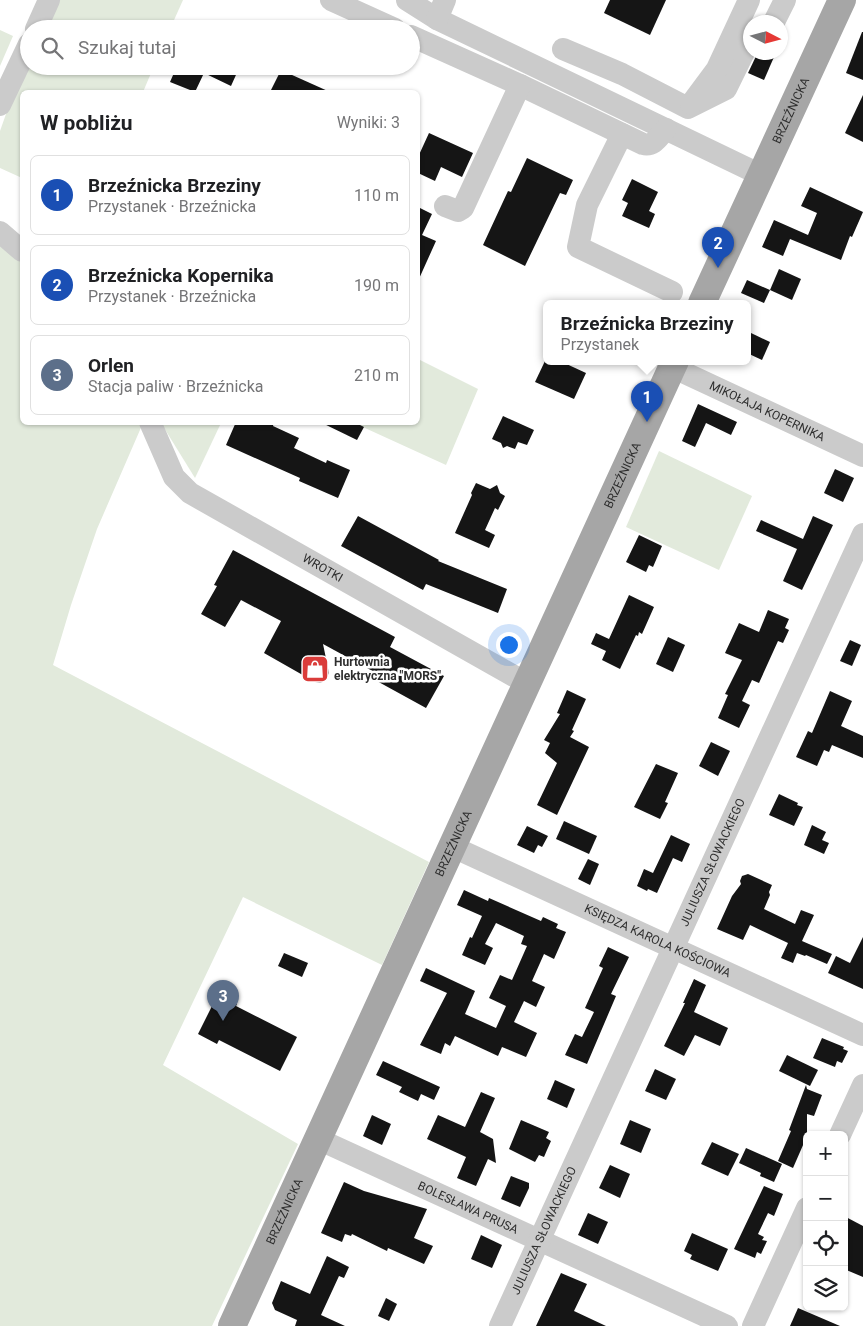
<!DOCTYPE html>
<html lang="pl">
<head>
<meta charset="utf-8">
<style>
  body { margin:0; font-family:Roboto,sans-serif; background:#f6f6f6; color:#202124 }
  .controls { position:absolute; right:15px; bottom:15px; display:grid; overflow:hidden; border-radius:8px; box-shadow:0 1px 4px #0004 }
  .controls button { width:45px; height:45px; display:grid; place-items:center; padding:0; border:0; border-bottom:1px solid #e0e0e0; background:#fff; color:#202124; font:25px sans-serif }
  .compass { position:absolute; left:743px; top:15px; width:45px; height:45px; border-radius:50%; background:#fff; box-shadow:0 1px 4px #0004; rotate:96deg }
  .you { position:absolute; left:508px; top:644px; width:18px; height:18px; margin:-12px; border:4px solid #fff; border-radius:50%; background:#1a73e8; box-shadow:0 0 0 8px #1a73e833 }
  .badge { display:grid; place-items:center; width:32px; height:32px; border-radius:50%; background:#da3c3a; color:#fff; font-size:16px; font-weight:700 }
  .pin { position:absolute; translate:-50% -41px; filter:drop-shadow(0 1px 2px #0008) }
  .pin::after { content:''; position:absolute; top:26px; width:18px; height:15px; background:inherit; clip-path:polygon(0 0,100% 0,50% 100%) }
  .popup { position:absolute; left:543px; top:300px; width:208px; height:65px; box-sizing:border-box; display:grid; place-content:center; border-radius:8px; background:#fff; filter:drop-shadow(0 1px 4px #0005); font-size:16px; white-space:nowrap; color:#757577 }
  .popup b { font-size:19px; color:#202124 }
  .popup::after { content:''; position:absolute; left:50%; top:100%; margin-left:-10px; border:10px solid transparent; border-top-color:#fff }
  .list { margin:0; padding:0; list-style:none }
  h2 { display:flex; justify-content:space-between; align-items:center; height:65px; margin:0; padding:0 20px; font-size:21px }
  h2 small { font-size:16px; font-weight:400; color:#757577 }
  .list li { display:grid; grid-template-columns:32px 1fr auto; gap:15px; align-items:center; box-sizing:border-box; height:80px; margin:0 10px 10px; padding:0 10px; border:1px solid #e0e0e0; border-radius:8px }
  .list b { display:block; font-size:19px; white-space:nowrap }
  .list p { margin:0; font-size:16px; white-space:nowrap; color:#757577 }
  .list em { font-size:16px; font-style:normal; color:#757577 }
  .icon { flex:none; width:28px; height:28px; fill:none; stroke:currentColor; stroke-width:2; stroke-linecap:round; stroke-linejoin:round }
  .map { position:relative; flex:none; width:863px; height:1326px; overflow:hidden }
  .search { position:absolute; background:#fff; box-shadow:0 1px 4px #0004; left:20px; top:20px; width:400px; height:55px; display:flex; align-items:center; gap:12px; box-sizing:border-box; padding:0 18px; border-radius:28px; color:#757577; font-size:19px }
  .panel { position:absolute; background:#fff; box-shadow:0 1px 4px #0004; left:20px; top:90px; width:400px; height:335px; border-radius:8px }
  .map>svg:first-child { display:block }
</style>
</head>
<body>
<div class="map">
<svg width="863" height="1326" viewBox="0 0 863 1326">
  <rect width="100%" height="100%" fill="#fff"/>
  <g fill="#e2eadc">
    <polygon points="57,0 183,0 170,29 44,29"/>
    <polygon points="0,30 13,36 0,66"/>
    <polygon points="29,66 154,66 143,92 22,92 22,178 0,168 0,131 12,97"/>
    <polygon points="0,240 22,260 22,422 143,423 97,529 71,605 53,665 429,862 382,965 243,897 163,1065 298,1144 212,1326 0,1326"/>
    <polygon points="418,359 478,389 446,465 354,423 418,422"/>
    <polygon points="161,423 221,423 195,478"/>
    <polygon points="659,451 752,496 719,570 626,527"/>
  </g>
  <g fill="#151515">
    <polygon points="610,0 666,0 650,35 604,13"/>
    <polygon points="862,32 863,32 863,80 846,73"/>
    <polygon points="758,52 764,52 774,57 764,80 748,73"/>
    <polygon points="177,66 240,66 231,86 204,73 195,92 170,82"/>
    <polygon points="281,70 330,92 270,92"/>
    <polygon points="863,95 863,142 845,133"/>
    <polygon points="429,133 473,153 462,177 441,167 435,181 418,173 418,157"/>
    <polygon points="527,158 573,180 566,195 560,193 525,266 483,245 508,191 511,192"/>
    <polygon points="632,179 658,192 649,211 655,214 649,228 622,216 628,203 622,200"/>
    <polygon points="810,187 863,212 852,237 850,236 841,260 790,239 783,256 762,247 774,220 808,235 817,213 801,206"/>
    <polygon points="418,207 432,214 422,235 436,241 418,281"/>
    <polygon points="779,269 801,279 792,300 770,290"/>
    <polygon points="747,280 770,290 764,303 741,293"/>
    <polygon points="751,333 770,342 762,360 747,353 747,343"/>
    <polygon points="545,361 560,361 586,373 574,399 535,382"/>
    <polygon points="698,404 737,422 731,435 706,423 695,447 682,441"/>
    <polygon points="503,416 534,430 527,445 518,442 515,449 507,446 503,448 501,443 492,439"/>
    <polygon points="236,422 274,422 273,426 299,438 294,448 326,463 327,460 350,470 338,498 299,481 300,478 226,445"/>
    <polygon points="320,422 354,422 364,427 357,440"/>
    <polygon points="835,469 854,478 843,502 824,493"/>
    <polygon points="476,483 490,489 497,485 500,493 505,496 498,510 495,508 485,530 495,535 489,548 455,533 472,495 471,493"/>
    <polygon points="358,516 439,560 438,561 507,589 498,613 426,584 423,590 341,546"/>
    <polygon points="813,516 833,525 802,590 783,581 797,549 756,531 761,520 803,539"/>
    <polygon points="639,535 662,546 653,567 649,565 646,572 626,562"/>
    <polygon points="233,550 395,637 390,647 444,676 426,708 375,680 378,674 323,644 329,673 325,681 320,683 315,682 264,653 281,621 241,600 225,627 201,614 217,586 214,585"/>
    <polygon points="629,595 654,607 642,634 639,632 638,636 636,635 620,669 602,660 606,651 591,644 596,633 609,639"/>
    <polygon points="768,610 789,619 785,628 789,630 783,643 778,641 759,683 752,680 742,701 750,705 739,728 718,718 728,695 725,694 742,660 725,653 739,623 759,632"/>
    <polygon points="668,637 685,645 673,672 656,664"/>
    <polygon points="850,640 861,645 852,666 840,661"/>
    <polygon points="567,690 586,699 572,730 574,731 570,737 589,747 557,815 537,805 557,763 545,753 550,743 544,740 560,714 557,713"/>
    <polygon points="830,691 852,701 841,726 863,736 863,758 832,745 829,752 824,750 817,766 796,757 808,731 812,733"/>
    <polygon points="711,742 730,751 718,776 699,766"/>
    <polygon points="656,764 678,773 665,802 668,803 660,819 634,807"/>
    <polygon points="779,794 798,803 797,805 803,807 794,826 769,815"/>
    <polygon points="564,821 597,836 589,854 556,839"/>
    <polygon points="812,825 826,832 822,840 829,843 824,854 804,845"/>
    <polygon points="527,826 548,836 542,847 538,845 534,853 517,845"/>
    <polygon points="671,835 690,844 682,862 673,858 657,893 648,889 647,891 637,886 644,869 653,873"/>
    <polygon points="588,859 599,864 590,885 578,879"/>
    <polygon points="748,874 772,885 769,892 770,895 764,909 795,924 801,910 814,915 802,941 832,954 827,964 806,955 805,956 797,953 793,963 781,958 788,943 750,925 743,940 717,929 732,896 741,884 740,881 742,876"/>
    <polygon points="464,890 488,901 489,898 541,921 543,917 558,924 556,928 566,932 554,959 544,954 532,981 545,987 536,1007 524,1001 514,1022 537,1033 526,1057 502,1047 498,1056 455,1036 450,1046 445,1043 441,1054 420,1045 447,993 420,981 426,968 475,991 465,1014 496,1028 506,1006 489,998 500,975 512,980 527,946 521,944 524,936 496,923 485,944 493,948 485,965 462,955 470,937 472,938 482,916 457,905"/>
    <polygon points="863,937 863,989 828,973 836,956 850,963"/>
    <polygon points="608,947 629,957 611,994 616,996 587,1064 565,1055 575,1034 582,1037 594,1012 585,1008 603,968 599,966"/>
    <polygon points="284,953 308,963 302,977 278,966"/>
    <polygon points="694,979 706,985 694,1012 728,1028 720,1046 695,1035 684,1056 664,1046 685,1003 683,1003"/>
    <polygon points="218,994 237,1004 236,1006 297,1037 280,1071 219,1040 217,1044 198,1034"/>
    <polygon points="822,1038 844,1047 843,1049 848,1051 842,1063 837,1061 835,1067 813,1058"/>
    <polygon points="787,1055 818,1070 810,1086 779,1071"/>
    <polygon points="383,1061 440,1087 434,1100 421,1094 418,1101 399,1092 402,1087 376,1075"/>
    <polygon points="655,1069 676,1079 666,1100 645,1091"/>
    <polygon points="555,1080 575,1089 567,1108 547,1099"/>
    <polygon points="806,1085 807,1089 822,1095 814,1116 807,1114 807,1136 793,1168 778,1161 791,1131 789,1130"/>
    <polygon points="481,1092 495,1098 480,1132 493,1139 496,1163 488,1159 476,1186 457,1178 466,1157 427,1139 438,1115 465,1127"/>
    <polygon points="372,1115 391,1124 382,1145 363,1136"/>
    <polygon points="521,1120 549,1132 546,1138 551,1141 547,1150 544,1157 539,1155 535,1162 509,1149"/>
    <polygon points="630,1120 651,1129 641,1153 620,1144"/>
    <polygon points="712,1142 739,1154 728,1176 701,1164"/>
    <polygon points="746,1148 782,1164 774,1182 760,1176 761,1173 739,1163"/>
    <polygon points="610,1165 630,1174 620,1198 599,1188"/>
    <polygon points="511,1176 529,1183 529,1188 520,1207 501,1199"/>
    <polygon points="344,1182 364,1191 427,1209 414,1238 433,1246 424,1264 388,1248 387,1251 352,1234 351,1236 345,1234 342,1242 321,1233"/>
    <polygon points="764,1186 783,1194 774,1216 768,1213 758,1234 764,1237 762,1240 767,1241 761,1254 757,1252 755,1258 734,1249"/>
    <polygon points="588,1213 608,1222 598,1244 578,1235"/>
    <polygon points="844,1216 863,1226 863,1277 844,1269"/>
    <polygon points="692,1233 728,1249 718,1271 690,1259 692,1255 684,1251"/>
    <polygon points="481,1235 502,1245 492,1268 471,1259"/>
    <polygon points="327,1256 349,1267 344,1278 339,1276 321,1315 345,1326 295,1326 297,1320 275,1310 272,1303 281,1281 310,1294"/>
    <polygon points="561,1273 587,1284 574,1311 606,1326 536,1326"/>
    <polygon points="386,1298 397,1304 389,1321 378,1316"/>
    <polygon points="798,1308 840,1326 790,1326"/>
  </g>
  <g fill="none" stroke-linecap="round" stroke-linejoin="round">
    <g stroke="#cbcbcb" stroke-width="22">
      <polyline points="331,0 395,29"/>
      <polyline points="407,0 437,19 761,175"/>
      <polyline points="437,19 445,0"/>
      <polyline points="774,22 785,0"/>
      <polyline points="36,29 49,0"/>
      <path d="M411 36 520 85 643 144C654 147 659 136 666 129"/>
      <polyline points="563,49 622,74 688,108 726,89 750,40"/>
      <polyline points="691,104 717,69 749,0"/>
      <polyline points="0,105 29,44"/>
      <polyline points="622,134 587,205 578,247 672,292"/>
      <polyline points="445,206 458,211 463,208 520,85"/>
      <polyline points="0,232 22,251"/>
      <path id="s1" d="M672 367 863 456"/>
      <path id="s2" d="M150 422 174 477 190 493 528 684"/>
      <path id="s3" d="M453 847 863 1035"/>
      <polyline points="840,1135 863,1085"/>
      <path id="s4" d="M318 1139 727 1326"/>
      <path id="s5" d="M500 1326 863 534"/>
      <polyline points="753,1326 807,1208"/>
    </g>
    <g stroke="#a6a6a6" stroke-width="28">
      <path id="s6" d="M702 303 842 0"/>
      <path id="s7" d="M232 1326 675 361"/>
    </g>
  </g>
  <defs>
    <g id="shop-square" transform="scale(1.4375)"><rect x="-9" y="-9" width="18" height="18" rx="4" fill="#da3c3a" stroke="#fff"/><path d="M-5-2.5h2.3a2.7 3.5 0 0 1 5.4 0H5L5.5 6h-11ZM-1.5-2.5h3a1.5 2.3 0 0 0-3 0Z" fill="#fff"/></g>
  </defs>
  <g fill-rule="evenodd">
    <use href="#shop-square" x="315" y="669"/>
  </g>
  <g text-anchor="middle" stroke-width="5" stroke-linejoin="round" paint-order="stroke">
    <g font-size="12" fill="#2e2e2e" stroke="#fff">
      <text dy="4" stroke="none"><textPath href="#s6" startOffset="212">BRZEŹNICKA</textPath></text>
      <text dy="4" stroke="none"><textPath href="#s1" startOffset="105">MIKOŁAJA KOPERNIKA</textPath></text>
      <text dy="4" stroke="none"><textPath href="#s7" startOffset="936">BRZEŹNICKA</textPath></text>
      <text dy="4" stroke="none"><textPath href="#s2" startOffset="235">WROTKI</textPath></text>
      <text dy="4" stroke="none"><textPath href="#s7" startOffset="531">BRZEŹNICKA</textPath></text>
      <text dy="4" stroke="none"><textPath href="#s5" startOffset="510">JULIUSZA SŁOWACKIEGO</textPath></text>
      <text dy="4" stroke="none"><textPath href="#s3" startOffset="225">KSIĘDZA KAROLA KOŚCIOWA</textPath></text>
      <text dy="4" stroke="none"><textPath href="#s4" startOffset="165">BOLESŁAWA PRUSA</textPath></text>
      <text dy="4" stroke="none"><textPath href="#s7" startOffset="126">BRZEŹNICKA</textPath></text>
      <text dy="4" stroke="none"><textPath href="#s5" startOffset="105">JULIUSZA SŁOWACKIEGO</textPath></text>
    </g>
    <g font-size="12" font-weight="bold" fill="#2e2e2e" stroke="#fff" text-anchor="start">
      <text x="334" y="666">Hurtownia<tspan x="334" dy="14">elektryczna "MORS"</tspan></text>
    </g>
  </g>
</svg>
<div class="controls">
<button>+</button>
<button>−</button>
<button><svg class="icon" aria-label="locate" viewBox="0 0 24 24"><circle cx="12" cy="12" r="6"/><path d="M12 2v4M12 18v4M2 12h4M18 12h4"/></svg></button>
<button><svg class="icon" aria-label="layers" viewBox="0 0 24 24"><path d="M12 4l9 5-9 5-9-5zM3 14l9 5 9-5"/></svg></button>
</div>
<svg class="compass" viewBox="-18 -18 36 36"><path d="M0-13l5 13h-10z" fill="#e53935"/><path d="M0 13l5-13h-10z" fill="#757577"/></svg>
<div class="you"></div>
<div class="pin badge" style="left:647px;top:422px;background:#1a4fb4">1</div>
<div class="popup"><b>Brzeźnicka Brzeziny</b>Przystanek</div>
<div class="pin badge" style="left:718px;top:268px;background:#1a4fb4">2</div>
<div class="pin badge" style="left:223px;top:1021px;background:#5c6f8a">3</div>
<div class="search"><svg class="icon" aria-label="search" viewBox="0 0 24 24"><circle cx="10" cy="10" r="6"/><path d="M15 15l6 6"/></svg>Szukaj tutaj</div>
<section class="panel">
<h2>W pobliżu<small>Wyniki: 3</small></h2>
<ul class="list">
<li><span class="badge" style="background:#1a4fb4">1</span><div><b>Brzeźnicka Brzeziny</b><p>Przystanek · Brzeźnicka</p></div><em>110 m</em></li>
<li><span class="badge" style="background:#1a4fb4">2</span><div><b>Brzeźnicka Kopernika</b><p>Przystanek · Brzeźnicka</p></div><em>190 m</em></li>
<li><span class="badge" style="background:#5c6f8a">3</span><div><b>Orlen</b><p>Stacja paliw · Brzeźnicka</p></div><em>210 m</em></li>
</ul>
</section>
</div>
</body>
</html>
